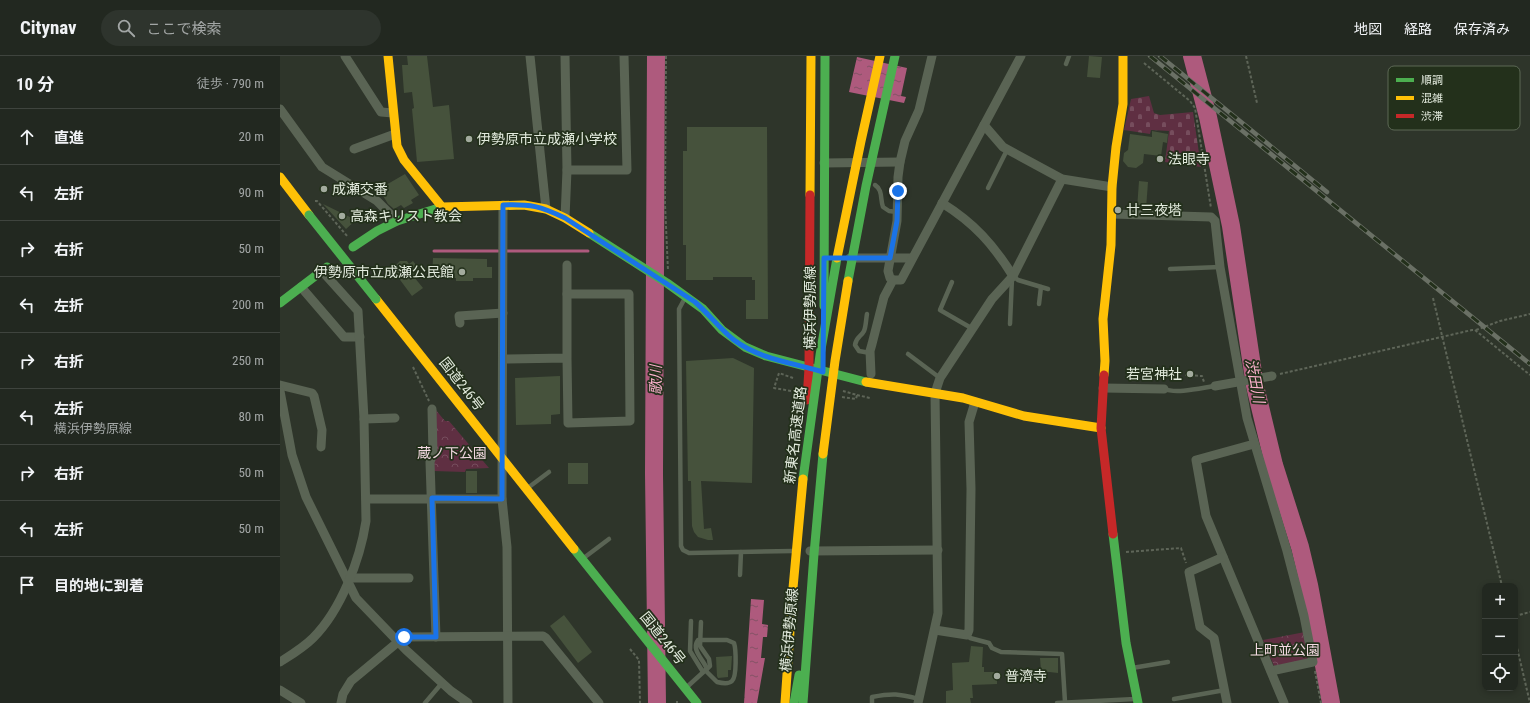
<!DOCTYPE html>
<html lang="ja">
<head>
<meta charset="utf-8">
<style>
  body { margin:0; font-family:"Roboto Condensed","Noto Sans JP",sans-serif; background:#2e342d; color:#f1f3f6 }
  .controls { position:absolute; right:12px; bottom:12px; display:grid; overflow:hidden; border-radius:8px; box-shadow:0 2px 6px #0003 }
  .controls button { width:36px; height:36px; display:grid; place-items:center; padding:0; border:0; border-bottom:1px solid #3f443e; background:#222820; color:#f1f3f6; font:20px sans-serif }
  .stop { position:absolute; width:12px; height:12px; margin:-9px; border:3px solid #1a73e8; border-radius:50%; background:#fff }
  .stop.end { background:#1a73e8; border-color:#fff; box-shadow:0 1px 4px #0008 }
  .list { margin:0; padding:0; list-style:none }
  h2 { display:flex; justify-content:space-between; align-items:center; height:52px; margin:0; padding:0 16px; font-size:17px }
  h2 small { font-size:13px; font-weight:400; color:#a2a6a5 }
  .list li { display:grid; grid-template-columns:26px 1fr auto; gap:12px; align-items:center; box-sizing:border-box; height:56px; padding:0 16px; border-top:1px solid #3f443e }
  .list b { display:block; font-size:15px; white-space:nowrap }
  .list p { margin:0; font-size:13px; white-space:nowrap; color:#a2a6a5 }
  .list em { font-size:13px; font-style:normal; color:#a2a6a5 }
  .icon { flex:none; width:22px; height:22px; fill:none; stroke:currentColor; stroke-width:2; stroke-linecap:round; stroke-linejoin:round }
  .map { position:relative; flex:none; width:1250px; height:647px; overflow:hidden }
  header { display:flex; align-items:center; gap:24px; box-sizing:border-box; height:56px; padding:0 20px; background:#222820; border-bottom:1px solid #3f443e }
  header strong { font-size:19px }
  nav { display:flex; gap:22px; margin-inline-start:auto; font-size:14px }
  .search { width:280px; height:36px; background:#2e342d; display:flex; align-items:center; gap:10px; box-sizing:border-box; padding:0 14px; border-radius:22px; color:#a2a6a5; font-size:15px }
  main { display:flex }
  aside { flex:1; background:#222820 }
  .map>svg:first-child { display:block }
</style>
</head>
<body>
<header>
<strong>Citynav</strong>
<div class="search"><svg class="icon" aria-label="search" viewBox="0 0 24 24"><circle cx="10" cy="10" r="6"/><path d="M15 15l6 6"/></svg>ここで検索</div>
<nav><a>地図</a><a>経路</a><a>保存済み</a></nav>
</header>
<main>
<aside>
<h2>10 分<small>徒歩 · 790 m</small></h2>
<ul class="list">
<li><svg class="icon" aria-label="ahead" viewBox="0 0 24 24"><path d="M12 20V5M6 11l6-6 6 6"/></svg><div><b>直進</b></div><em>20 m</em></li>
<li><svg class="icon" aria-label="left" viewBox="0 0 24 24"><path d="M17 20v-9H6M10 6l-5 5 5 5"/></svg><div><b>左折</b></div><em>90 m</em></li>
<li><svg class="icon" aria-label="right" viewBox="0 0 24 24"><path d="M7 20v-9h11M14 6l5 5-5 5"/></svg><div><b>右折</b></div><em>50 m</em></li>
<li><svg class="icon" aria-label="left" viewBox="0 0 24 24"><path d="M17 20v-9H6M10 6l-5 5 5 5"/></svg><div><b>左折</b></div><em>200 m</em></li>
<li><svg class="icon" aria-label="right" viewBox="0 0 24 24"><path d="M7 20v-9h11M14 6l5 5-5 5"/></svg><div><b>右折</b></div><em>250 m</em></li>
<li><svg class="icon" aria-label="left" viewBox="0 0 24 24"><path d="M17 20v-9H6M10 6l-5 5 5 5"/></svg><div><b>左折</b><p>横浜伊勢原線</p></div><em>80 m</em></li>
<li><svg class="icon" aria-label="right" viewBox="0 0 24 24"><path d="M7 20v-9h11M14 6l5 5-5 5"/></svg><div><b>右折</b></div><em>50 m</em></li>
<li><svg class="icon" aria-label="left" viewBox="0 0 24 24"><path d="M17 20v-9H6M10 6l-5 5 5 5"/></svg><div><b>左折</b></div><em>50 m</em></li>
<li><svg class="icon" aria-label="arrive" viewBox="0 0 24 24"><path d="M6 21V4h12l-3 4 3 4H6"/></svg><div><b>目的地に到着</b></div></li>
</ul>
</aside>
<div class="map">
<svg width="1250" height="647" viewBox="0 0 1250 647">
  <defs>
    <pattern id="cemetery-stones" width="16" height="16" patternUnits="userSpaceOnUse"><rect width="16" height="16" fill="#5f2f42"/><path d="M2 7V4a2 2 0 0 1 4 0v3zM10 15v-3a2 2 0 0 1 4 0v3z" fill="#764d5d"/></pattern>
    <pattern id="park-crowns" width="20" height="18" patternUnits="userSpaceOnUse"><rect width="20" height="18" fill="#5f2f42"/><path d="M2 6a3 3 0 1 1 6 0M12 15a3 3 0 1 1 6 0" fill="none" stroke="#764d5d"/></pattern>
    <pattern id="water-ripples" width="26" height="14" patternUnits="userSpaceOnUse"><rect width="26" height="14" fill="#ae5a7d"/><path d="M2 4q2-2 4 0t4 0M15 11q2-2 4 0t4 0" fill="none" stroke="#845265"/></pattern>
  </defs>
  <rect width="100%" height="100%" fill="#2e352a"/>
  <polygon fill="url(#cemetery-stones)" points="869,40 874,57 880,59 913,56 921,111 885,106 889,75 871,74 870,78 844,74 851,43"/>
  <g fill="url(#park-crowns)">
    <polygon points="155,353 165,365 169,365 209,412 186,413 185,416 154,415"/>
    <polygon points="1025,576 1029,600 1027,604 994,610 983,584"/>
  </g>
  <g fill="url(#water-ripples)">
    <polygon points="577,1 627,12 621,40 626,41 624,47 569,36"/>
    <polygon points="471,543 484,544 482,568 488,569 487,581 483,581 481,602 485,602 477,647 464,647"/>
  </g>
  <g fill="none" stroke-linecap="round" stroke-linejoin="round">
    <g stroke="#ae5a7d" stroke-width="3">
      <polyline points="154,195 218,195"/>
      <polyline points="226,195 308,195"/>
    </g>
    <g stroke="#ae5a7d" stroke-width="18">
      <polyline points="376,0 374,418 377,647"/>
      <polyline points="912,0 928,61 951,170 975,330 994,409 1020,491 1029,529 1051,647"/>
    </g>
  </g>
  <g fill="#46523c">
    <polygon points="127,0 147,0 153,51 169,49 174,103 137,106 132,53 134,52 132,36 124,37 122,9 128,9"/>
    <polygon points="809,0 822,1 820,22 807,21"/>
    <polygon points="407,71 487,71 488,263 466,263 466,244 475,244 475,224 472,224 472,221 433,221 433,224 406,224 406,189 403,189 403,95 407,95"/>
    <polygon points="872,75 888,78 887,87 883,86 881,100 864,98 863,107 856,112 848,111 843,105 844,97 848,94 850,78 872,81"/>
    <polygon points="125,118 139,139 131,144 133,147 124,152 121,149 114,153 108,148 99,133"/>
    <polygon points="859,125 868,126 866,153 857,153"/>
    <polygon points="43,148 76,164 66,173"/>
    <polygon points="153,202 207,203 207,211 212,211 212,222 193,222 193,225 176,225 176,222 152,222"/>
    <polygon points="120,205 127,205 129,208 133,205 145,221 134,221 143,232 132,240 112,213"/>
    <polygon points="453,302 474,312 472,427 421,425 424,473 431,472 433,484 428,484 418,481 414,476 412,470 411,425 408,425 406,305"/>
    <polygon points="280,320 280,358 271,359 271,368 236,369 235,322"/>
    <rect x="288" y="407" width="20" height="21"/>
    <rect x="186" y="415" width="11" height="22"/>
    <polygon points="284,559 312,596 298,607 270,570"/>
    <polygon points="691,590 703,591 702,611 704,611 704,616 717,616 717,628 692,629 693,642 690,642 691,647 666,647 666,635 673,634 672,607 689,606"/>
    <polygon points="452,600 451,614 448,614 448,621 438,622 437,620 436,601"/>
    <polygon points="760,602 778,602 778,617 761,615"/>
  </g>
  <g fill="none" stroke-linecap="round" stroke-linejoin="round">
    <g stroke="#5e6558" stroke-width="2" stroke-dasharray="3 2" stroke-linecap="butt">
      <polyline points="386,0 385,148 388,215"/>
      <polyline points="966,0 977,47"/>
      <polyline points="864,7 910,45 915,52 931,152"/>
      <polyline points="35,145 37,145 68,181"/>
      <polyline points="1153,242 1222,530"/>
      <polyline points="1196,274 1220,265 1250,258"/>
      <polyline points="133,311 149,345"/>
      <polyline points="1000,318 1192,274 1195,274 1250,319"/>
      <polyline points="905,319 922,320 924,326"/>
      <polyline points="511,335 494,332 499,317 513,322"/>
      <polyline points="577,339 590,342"/>
      <polyline points="562,341 576,343 577,339 563,335"/>
      <polyline points="846,496 901,492 906,507"/>
      <polyline points="1235,560 1250,556"/>
      <polyline points="1235,583 1250,647"/>
      <polyline points="350,593 359,604 360,647"/>
      <polyline points="1035,615 1041,647"/>
      <polyline points="397,647 397,645"/>
    </g>
    <g stroke="#5a6454" stroke-width="4.5">
      <polyline points="786,8 789,0"/>
      <path d="M595 129C603 134 600 143 603 151L609 155 617 156"/>
      <polyline points="708,132 727,94"/>
      <polyline points="890,213 940,211"/>
      <polyline points="733,220 738,224 768,233"/>
      <polyline points="672,226 660,254 693,273"/>
      <polyline points="405,242 399,253 401,490 403,494 409,497 513,495"/>
      <polyline points="759,248 761,231"/>
      <path d="M587 258C586 263 586 271 584 275 581 281 576 281 575 289L579 295 590 297"/>
      <polyline points="730,268 732,222"/>
      <polyline points="628,298 660,322"/>
      <path d="M884 333C897 338 921 332 935 330"/>
      <polyline points="249,431 269,416"/>
      <polyline points="305,501 329,483"/>
      <polyline points="460,519 461,496"/>
      <polyline points="411,565 410,595 423,616"/>
      <polyline points="687,579 690,582 709,587 712,592 721,596 782,598 785,646"/>
      <polyline points="852,612 888,606"/>
      <path d="M425 614 437 626C441 627 449 628 452 625 457 621 456 593 454 587L447 584H418C411 594 423 603 427 613"/>
      <polyline points="408,630 430,610 429,603 420,590 421,566"/>
      <polyline points="894,643 945,634"/>
      <polyline points="145,647 162,627"/>
      <path d="M592 647V641C614 637 618 638 639 643"/>
      <polyline points="777,647 855,643"/>
    </g>
    <g stroke="#5a6454" stroke-width="9">
      <polyline points="65,0 101,56 113,57"/>
      <polyline points="250,0 266,153"/>
      <polyline points="285,0 287,114 285,162"/>
      <polyline points="0,53 42,111 97,145 117,165"/>
      <polyline points="704,69 723,91 782,123 832,131"/>
      <polyline points="74,93 115,78"/>
      <polyline points="544,107 620,106"/>
      <polyline points="287,114 347,114 344,0"/>
      <path d="M662 147C694 167 713 188 733 220"/>
      <polyline points="223,149 222,443 227,491 228,647"/>
      <polyline points="832,158 931,161 935,165 940,211 967,362 1007,495 1024,560 1033,606 991,615"/>
      <polyline points="570,202 632,202"/>
      <polyline points="287,209 287,238"/>
      <polyline points="613,224 610,222 608,215 617,165 618,121 620,106 625,85 639,54 652,0"/>
      <polyline points="21,231 64,281 80,281"/>
      <polyline points="180,267 179,260 223,257"/>
      <polyline points="223,303 287,302 287,238 349,238 350,365 288,367 287,302"/>
      <polyline points="591,318 590,295 592,288 604,241 613,224 621,224 741,0"/>
      <polyline points="0,329 32,337 34,340 42,374 41,391"/>
      <polyline points="935,330 992,320"/>
      <polyline points="823,332 884,333"/>
      <polyline points="0,335 12,399 26,441 76,542 126,594 171,635 188,647"/>
      <polyline points="152,353 153,398 150,406 156,581"/>
      <polyline points="84,363 115,362"/>
      <polyline points="974,388 916,404 926,460 1004,647"/>
      <polyline points="86,443 222,443"/>
      <polyline points="530,495 658,494"/>
      <polyline points="943,501 909,516 920,571 934,582 947,647"/>
      <polyline points="70,522 129,522"/>
      <polyline points="655,574 687,579 689,574 691,433 689,366 695,346"/>
      <path d="M0 606C11 599 23 592 33 582 61 554 80 504 86 465L84 363 78 255 42 215"/>
      <polyline points="0,634 21,647"/>
      <polyline points="61,647 63,638 71,625 124,581 263,580 266,582 319,647"/>
      <polyline points="638,647 658,557 655,338 657,331 660,322 712,243 733,220 782,123"/>
    </g>
    <g stroke="#4caf50" stroke-width="9">
      <polyline points="309,177 387,227 423,253 442,274 465,291 486,300 586,326"/>
      <polyline points="73,191 97,175 117,165 162,151"/>
      <polyline points="0,247 47,211"/>
      <polyline points="544,250 545,0"/>
      <polyline points="833,478 846,587 858,647"/>
      <polyline points="294,493 417,647"/>
      <polyline points="514,647 519,619"/>
    </g>
    <g stroke="#ffc107" stroke-width="9">
      <polyline points="108,0 117,90 124,104 162,151 244,149 266,153 285,162 309,177"/>
      <polyline points="0,121 29,159"/>
      <polyline points="530,139 531,0"/>
      <polyline points="96,243 294,493"/>
      <polyline points="824,319 825,305 823,263 831,189 832,131 836,91 843,48 843,0"/>
      <polyline points="586,326 683,342 744,360 821,372"/>
    </g>
    <g stroke="#c62828" stroke-width="9">
      <polyline points="824,319 821,372 833,478"/>
      <polyline points="527,344 529,312 530,139"/>
    </g>
    <g stroke="#6a7065" stroke-width="4.5">
      <g id="rail">
        <polyline points="870,0 1250,308"/>
        <polyline points="880,0 1047,136"/>
      </g>
    </g>
    <use href="#rail" stroke="#23301b" stroke-width="3" stroke-dasharray="9" stroke-linecap="butt"/>
    <g stroke="#4caf50" stroke-width="9">
      <polyline points="29,159 96,243"/>
      <polyline points="568,225 586,130 615,0"/>
      <polyline points="523,423 540,299 557,202"/>
      <polyline points="523,647 534,498 543,398"/>
    </g>
    <g stroke="#ffc107" stroke-width="9">
      <polyline points="557,202 581,85 600,0"/>
      <polyline points="543,398 555,305 568,225"/>
      <polyline points="505,647 513,532 523,423"/>
    </g>
  </g>
  <g fill="none" stroke-linecap="round" stroke-linejoin="round">
    <path stroke="#1a73e8" stroke-width="5" d="M124 581H156L152 442 222 443 223 149C251 148 260 150 285 162L415 246C429 258 440 273 454 284 479 303 514 307 543 316L544 202H610L617 165 618 135"/>
  </g>
  <g fill="#a3ab9e" stroke="#23301b" stroke-width="1.5">
    <circle cx="189" cy="83" r="4"/>
    <circle cx="880" cy="103" r="4"/>
    <circle cx="44" cy="133" r="4"/>
    <circle cx="838" cy="154" r="4"/>
    <circle cx="62" cy="160" r="4"/>
    <circle cx="182" cy="216" r="4"/>
    <circle cx="910" cy="318" r="4"/>
    <circle cx="717" cy="620" r="4"/>
  </g>
  <g text-anchor="middle" stroke-width="3.5" stroke-linejoin="round" paint-order="stroke">
    <g font-size="14" fill="#e2eadd" stroke="#23301b" text-anchor="start">
      <text x="197" y="88">伊勢原市立成瀬小学校</text>
      <text x="888" y="108">法眼寺</text>
      <text x="52" y="138">成瀬交番</text>
      <text x="846" y="159">廿三夜塔</text>
      <text x="70" y="165">高森キリスト教会</text>
      <text x="174" y="221" text-anchor="end">伊勢原市立成瀬公民館</text>
      <text x="902" y="323" text-anchor="end">若宮神社</text>
      <text x="725" y="625">普濟寺</text>
    </g>
    <g font-size="14" fill="#e2eadd" stroke="#23301b">
      <text transform="translate(530 252) rotate(-90)" y="5">横浜伊勢原線</text>
      <text transform="translate(182 328) rotate(52)" y="5">国道246号</text>
      <text transform="translate(515 379) rotate(-83)" y="5">新東名高速道路</text>
      <text transform="translate(509 574) rotate(-85)" y="5">横浜伊勢原線</text>
      <text transform="translate(383 582) rotate(51)" y="5">国道246号</text>
    </g>
    <g font-size="14" fill="#f2d8e1" stroke="#23301b">
      <text x="172" y="402">蔵ノ下公園</text>
      <text x="1005" y="599">上町並公園</text>
    </g>
    <g font-size="15" font-style="italic" fill="#fcb1cd" stroke="#23301b">
      <text transform="translate(376 324) rotate(-90)" y="5">歌川</text>
      <text transform="translate(975 325) rotate(79)" y="5">渋田川</text>
    </g>
  </g>
  <rect x="1108" y="10" width="132" height="64" rx="6" fill="#23301b" stroke="#5c6855" stroke-width="1"/>
  <rect x="1116" y="22" width="18" height="4" fill="#4caf50"/>
  <rect x="1116" y="40" width="18" height="4" fill="#ffc107"/>
  <rect x="1116" y="58" width="18" height="4" fill="#c62828"/>
  <g font-size="11" fill="#e2eadd">
    <text x="1141" y="28">順調</text>
    <text x="1141" y="46">混雑</text>
    <text x="1141" y="64">渋滞</text>
  </g>
</svg>
<div class="controls">
<button>+</button>
<button>−</button>
<button><svg class="icon" aria-label="locate" viewBox="0 0 24 24"><circle cx="12" cy="12" r="6"/><path d="M12 2v4M12 18v4M2 12h4M18 12h4"/></svg></button>
</div>
<div class="stop" style="left:124px;top:581px"></div>
<div class="stop end" style="left:618px;top:135px"></div>
</div>
</main>
</body>
</html>
